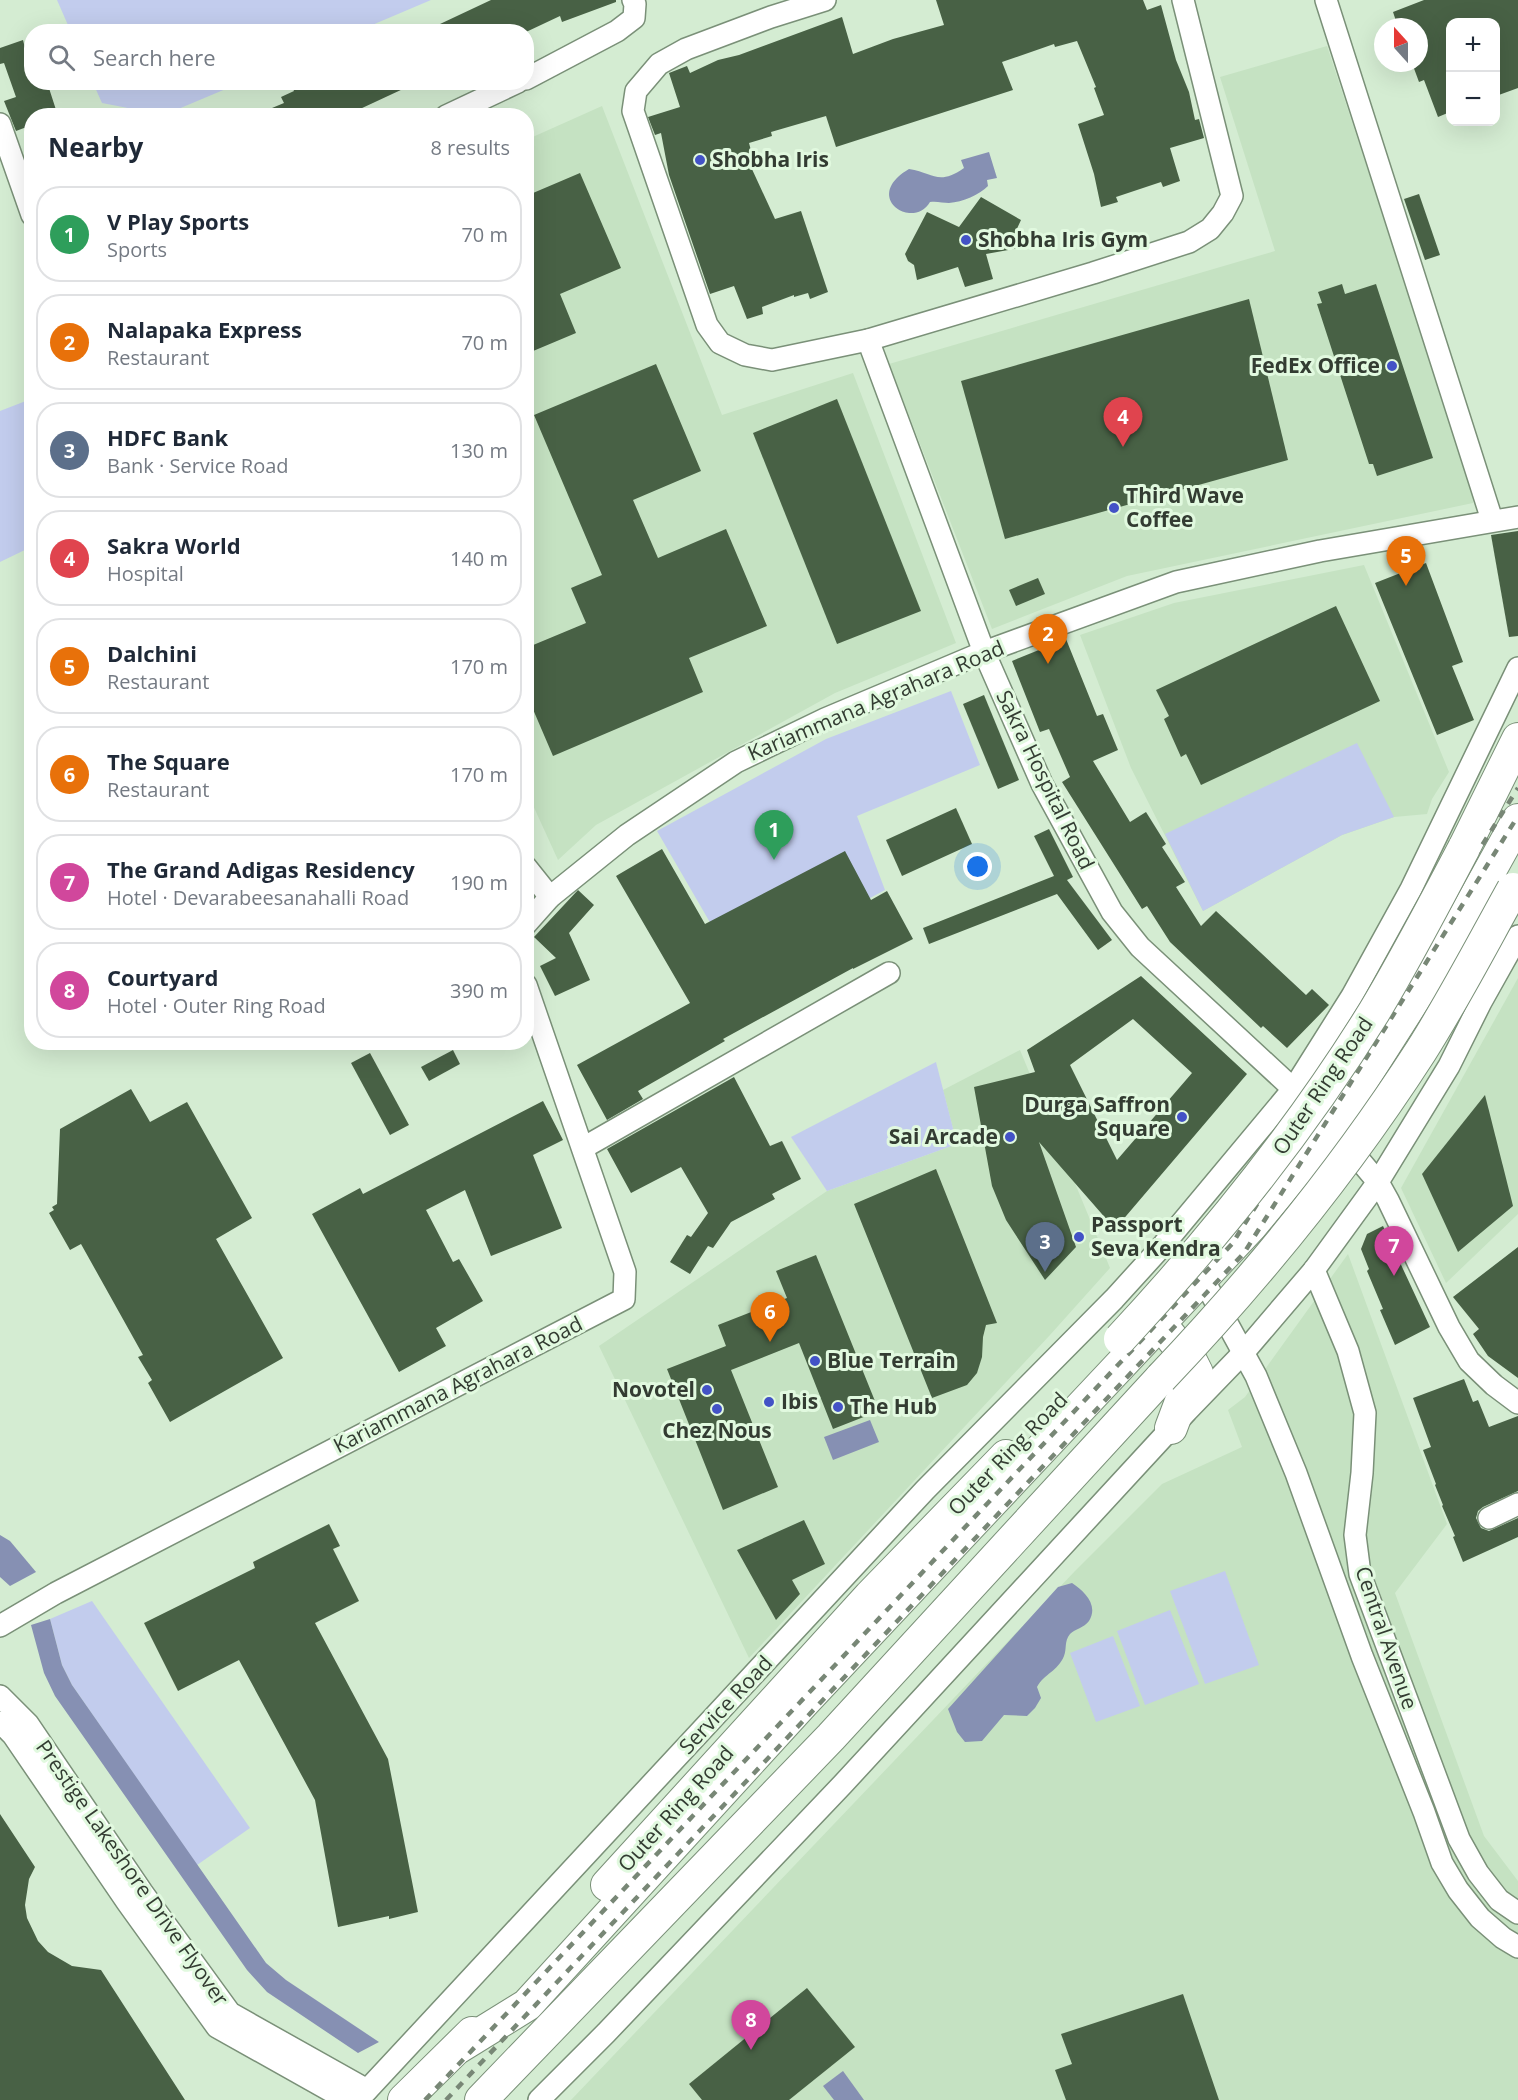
<!DOCTYPE html>
<html lang="en">
<head>
<meta charset="utf-8">
<style>
  body { margin:0; font-family:"Open Sans",sans-serif; background:#f6f6f7; color:#1f2937 }
  .controls { position:absolute; right:18px; top:18px; display:grid; overflow:hidden; border-radius:12px; box-shadow:0 6px 24px #0002 }
  .controls button { width:54px; height:54px; display:grid; place-items:center; padding:0; border:0; border-bottom:2px solid #e0e1e3; background:#fff; color:#1f2937; font:30px sans-serif }
  .compass { position:absolute; left:1374px; top:18px; width:54px; height:54px; border-radius:50%; background:#fff; box-shadow:0 6px 24px #0002; rotate:339deg }
  .you { position:absolute; left:978px; top:867px; width:21px; height:21px; margin:-15px; border:4px solid #fff; border-radius:50%; background:#1a73e8; box-shadow:0 0 0 9px #1a73e833 }
  .badge { display:grid; place-items:center; width:39px; height:39px; border-radius:50%; background:#4352c6; color:#fff; font-size:20px; font-weight:700 }
  .pin { position:absolute; translate:-50% -50px; filter:drop-shadow(0 2px 3px #0008) }
  .pin::after { content:''; position:absolute; top:32px; width:21px; height:18px; background:inherit; clip-path:polygon(0 0,100% 0,50% 100%) }
  .list { margin:0; padding:0; list-style:none }
  h2 { display:flex; justify-content:space-between; align-items:center; height:78px; margin:0; padding:0 24px; font-size:26px }
  h2 small { font-size:20px; font-weight:400; color:#747a83 }
  .list li { display:grid; grid-template-columns:39px 1fr auto; gap:18px; align-items:center; box-sizing:border-box; height:96px; margin:0 12px 12px; padding:0 12px; border:2px solid #e0e1e3; border-radius:24px }
  .list b { display:block; font-size:22px; white-space:nowrap }
  .list p { margin:0; font-size:20px; white-space:nowrap; color:#747a83 }
  .list em { font-size:20px; font-style:normal; color:#747a83 }
  .icon { flex:none; width:33px; height:33px; fill:none; stroke:currentColor; stroke-width:2; stroke-linecap:round; stroke-linejoin:round }
  .map { position:relative; flex:none; width:1518px; height:2100px; overflow:hidden }
  .search { position:absolute; background:#fff; box-shadow:0 6px 24px #0002; left:24px; top:24px; width:510px; height:66px; display:flex; align-items:center; gap:15px; box-sizing:border-box; padding:0 21px; border-radius:24px; color:#747a83; font-size:22px }
  .panel { position:absolute; background:#fff; box-shadow:0 6px 24px #0002; left:24px; top:108px; width:510px; height:942px; border-radius:24px }
  .map>svg:first-child { display:block }
</style>
</head>
<body>
<div class="map">
<svg width="1518" height="2100" viewBox="0 0 1518 2100">
  <rect width="100%" height="100%" fill="#d4ecd2"/>
  <g fill="#c5e2c2">
    <polygon points="1327,46 1472,487 1473,503 1127,576 992,629 889,364 1275,251 1220,77"/>
    <polygon points="602,106 722,415 853,373 956,643 835,693 596,825 558,860 526,790 526,140"/>
    <polygon points="1364,565 1449,772 1432,799 1427,814 1394,817 1342,835 1203,911 1131,768 1080,635 1174,603"/>
    <polygon points="1518,978 1518,1214 1446,1283 1401,1188"/>
    <polygon points="1020,1050 1110,1268 1050,1335 749,1658 599,1346 827,1191 957,1144 943,1090"/>
    <polygon points="1348,1254 1447,1524 1395,1593 1484,1836 1518,1881 1518,2100 571,2100 1075,1571 1162,1484 1242,1447 1228,1410 1245,1397"/>
  </g>
  <g fill="#c2cced">
    <polygon points="57,0 431,0 358,31 71,32"/>
    <polygon points="93,83 240,83 164,115 102,103"/>
    <polygon points="31,399 31,547 0,562 0,411"/>
    <polygon points="951,691 980,765 857,816 885,890 737,969 657,831 826,739"/>
    <polygon points="1357,743 1394,817 1342,835 1203,911 1165,834"/>
    <polygon points="936,1062 957,1144 827,1191 791,1137"/>
    <polygon points="1225,1571 1259,1665 1205,1684 1170,1591"/>
    <polygon points="92,1601 250,1828 197,1865 72,1685 62,1665 50,1619"/>
    <polygon points="1170,1610 1199,1684 1145,1705 1117,1631"/>
    <polygon points="1113,1636 1140,1706 1096,1722 1070,1653"/>
  </g>
  <g fill="#8690b3">
    <path d="M989 152 997 178 987 180 988 186C979 195 963 202 949 203 943 203 937 201 930 202 913 231 861 197 909 169 934 173 938 186 964 168L961 160Z"/>
    <polygon points="870,1420 879,1442 833,1460 824,1437"/>
    <polygon points="0,1535 10,1541 36,1572 10,1586 0,1577"/>
    <path d="M1072 1583C1084 1591 1099 1605 1089 1621 1084 1628 1075 1629 1070 1634 1064 1641 1067 1649 1064 1656 1058 1671 1044 1674 1037 1687L1041 1698 1035 1708 1027 1716 1004 1715 982 1741 965 1742 957 1732 948 1709 1058 1587Z"/>
    <polygon points="50,1619 62,1665 72,1685 266,1963 286,1980 379,2042 358,2053 267,1992 247,1970 55,1696 44,1673 31,1625"/>
    <polygon points="843,2071 864,2100 834,2100 823,2086"/>
  </g>
  <g fill="#486145" fill-rule="evenodd">
    <polygon points="491,0 616,0 616,2 562,22 560,16 526,32 423,32"/>
    <polygon points="936,0 1143,0 1147,10 1161,5 1176,60 1189,92 1195,120 1199,119 1204,138 1170,148 1180,181 1163,187 1161,182 1116,197 1118,202 1101,207 1094,174 1078,124 1104,115 1094,88 1096,87 1077,41 1055,47 1054,44 1002,62 1013,90 836,147 826,116 771,132 772,136 749,143 755,166 751,167 775,219 801,211 828,292 810,299 808,293 794,297 794,295 762,307 763,314 747,319 734,286 710,294 669,175 661,133 655,135 648,117 680,107 669,73 687,66 690,73 718,60 739,55 842,17 853,54 893,39 944,25"/>
    <polygon points="1424,0 1518,0 1518,88 1496,96 1496,22 1450,22 1450,112 1438,117 1424,80 1419,82 1412,63 1419,63 1419,27 1398,27 1393,12"/>
    <polygon points="23,40 25,48 32,46 32,82 47,82 58,116 32,116 32,125 16,131 4,101 16,97 4,63 0,64 0,48"/>
    <polygon points="290,82 418,82 360,109 363,116 253,116 284,103 281,97 294,91"/>
    <polygon points="580,173 621,268 560,294 576,333 526,354 526,196"/>
    <polygon points="1419,194 1440,255 1425,260 1404,199"/>
    <polygon points="981,197 1021,220 1013,237 1030,246 986,254 993,279 965,287 958,267 917,280 914,265 908,261 905,254 927,212 959,227"/>
    <polygon points="1342,284 1345,294 1376,284 1433,458 1377,476 1373,464 1369,464 1317,304 1322,303 1318,292"/>
    <polygon points="1249,299 1288,460 1005,539 961,381"/>
    <polygon points="656,364 701,471 633,500 658,558 726,529 767,626 689,658 703,692 553,756 526,693 526,648 586,623 571,588 602,575 534,415"/>
    <polygon points="837,399 921,611 837,644 753,433"/>
    <polygon points="1518,531 1518,636 1509,637 1491,535"/>
    <polygon points="1426,563 1463,662 1452,666 1474,720 1437,735 1375,583"/>
    <polygon points="1038,578 1045,594 1016,606 1009,590"/>
    <polygon points="1336,606 1380,701 1201,785 1186,754 1181,757 1164,719 1169,716 1156,690"/>
    <polygon points="1066,639 1097,716 1103,714 1118,750 1093,761 1130,822 1146,812 1166,844 1162,847 1185,882 1176,887 1201,926 1216,911 1306,995 1312,989 1329,1005 1287,1048 1263,1026 1261,1028 1170,942 1147,906 1142,909 1062,782 1070,777 1049,729 1040,732 1012,661"/>
    <polygon points="984,695 1019,780 998,789 963,704"/>
    <polygon points="956,808 972,844 902,876 886,840"/>
    <polygon points="1049,829 1073,877 1067,880 1112,940 1098,950 1057,894 929,944 923,928 1054,876 1034,836"/>
    <polygon points="662,849 705,924 845,851 871,900 887,891 913,939 853,969 853,968 723,1039 725,1041 638,1091 643,1099 607,1120 577,1065 690,1003 616,876"/>
    <polygon points="578,890 594,905 569,933 590,980 555,996 540,966 556,958 534,937"/>
    <path d="M1141 976 1247 1074 1115 1229 1039 1142 1076 1247 1045 1280 1006 1220 992 1186 974 1087 1035 1072 1027 1050ZM1133 1019 1192 1073 1117 1160 1070 1065Z"/>
    <polygon points="453,1050 460,1064 429,1081 421,1067"/>
    <polygon points="370,1053 409,1125 390,1135 351,1063"/>
    <polygon points="734,1077 770,1146 782,1141 801,1179 772,1194 775,1199 731,1222 713,1248 708,1246 690,1274 670,1262 687,1235 691,1237 708,1213 681,1167 631,1193 607,1149"/>
    <polygon points="131,1089 150,1122 187,1102 252,1218 216,1239 283,1358 170,1422 148,1383 152,1380 138,1357 143,1355 81,1244 70,1250 49,1213 54,1210 52,1207 57,1204 60,1129"/>
    <polygon points="1485,1095 1513,1206 1458,1252 1422,1174"/>
    <polygon points="543,1101 563,1140 533,1155 562,1228 491,1256 465,1190 426,1210 453,1262 459,1259 483,1301 436,1328 446,1346 399,1372 312,1214 360,1188 363,1194"/>
    <polygon points="936,1169 997,1323 986,1325 983,1337 982,1357 977,1373 967,1385 932,1398 854,1204"/>
    <polygon points="1383,1226 1430,1327 1395,1345 1380,1310 1383,1309 1367,1271 1369,1269 1361,1249 1367,1234"/>
    <polygon points="1518,1247 1518,1378 1488,1356 1473,1334 1479,1329 1453,1297"/>
    <polygon points="816,1255 879,1411 833,1429 799,1343 731,1370 778,1487 723,1510 667,1369 726,1346 718,1325 787,1298 776,1271"/>
    <polygon points="1464,1379 1473,1402 1478,1400 1489,1427 1518,1416 1518,1491 1483,1507 1478,1511 1476,1518 1481,1528 1489,1531 1518,1518 1518,1537 1463,1562 1453,1537 1455,1536 1442,1506 1443,1505 1435,1485 1436,1484 1423,1450 1431,1447 1413,1398"/>
    <polygon points="804,1520 825,1564 792,1580 800,1594 776,1620 737,1550"/>
    <polygon points="329,1524 340,1546 333,1549 359,1601 315,1623 388,1759 418,1912 389,1919 389,1916 338,1927 315,1800 239,1660 178,1691 144,1623 255,1568 253,1562"/>
    <polygon points="0,1814 35,1867 29,1879 25,1905 27,1918 38,1941 48,1952 72,1966 101,1970 185,2100 0,2100"/>
    <polygon points="807,1988 855,2047 789,2100 702,2100 689,2084"/>
    <polygon points="1183,1994 1219,2100 1066,2100 1055,2070 1072,2064 1061,2034"/>
  </g>
  <g fill="none" stroke-linecap="round" stroke-linejoin="round">
    <g stroke="#7a9078" stroke-width="24">
      <g id="minor">
        <polyline points="825,0 771,17 686,49 659,64 636,91 633,111 707,325 720,343 745,355 772,360 868,340 1093,273 1189,242 1210,229 1223,213 1232,196 1183,0"/>
        <polyline points="1326,0 1492,520"/>
        <polyline points="526,79 617,31 634,18 635,4 633,0"/>
        <polyline points="446,116 518,82"/>
        <polyline points="0,124 32,215"/>
        <polyline points="868,340 984,652 1042,784 1112,912 1140,947 1303,1098"/>
        <polyline points="526,867 550,897"/>
        <polyline points="526,924 550,897 627,835 736,762 825,719 984,652 1176,582 1320,551 1518,517"/>
        <polyline points="1345,1143 1378,1182 1388,1200 1449,1327 1469,1361 1494,1385 1518,1403"/>
        <polyline points="583,1148 889,973"/>
        <polyline points="1193,1270 1203,1279 1256,1376 1296,1473 1362,1656 1424,1812 1442,1863 1458,1890 1480,1918 1503,1938 1518,1947"/>
        <polyline points="1314,1270 1348,1351 1365,1413 1362,1473 1355,1535 1360,1574 1459,1839 1478,1873 1499,1900 1518,1913"/>
        <polyline points="1489,1518 1518,1504"/>
        <polyline points="0,1626 56,1593 624,1299 625,1272 526,985"/>
        <polyline points="0,1696 28,1724 142,1892 230,2013 367,2090"/>
        <polyline points="0,1722 13,1735 127,1902 217,2027 347,2100"/>
        <polyline points="358,2100 925,1490 1114,1299 1164,1244 1294,1088 1352,996 1411,889 1518,668"/>
        <polyline points="539,2100 606,2033 843,1784 1187,1411 1244,1352 1314,1270 1378,1182 1449,1066 1481,1002 1518,936"/>
      </g>
    </g>
    <g stroke="#7a9078" stroke-width="34">
      <g id="highway">
        <polyline points="1464,848 1518,739"/>
        <polyline points="1167,1332 1192,1363 1197,1373 1180,1404 1171,1428"/>
        <polyline points="607,1885 870,1596 1006,1456"/>
        <polyline points="459,2047 527,2005 803,1703 1251,1226 1332,1128 1451,941 1518,820"/>
        <polyline points="404,2100 472,2033"/>
        <polyline points="481,2100 831,1737 1161,1378"/>
      </g>
    </g>
    <use href="#minor" stroke="#fff" stroke-width="21"/>
    <use href="#highway" stroke="#fff" stroke-width="32"/>
    <g stroke="#788776" stroke-width="4.5" stroke-dasharray="8 8" stroke-linecap="butt">
      <polyline points="425,2100 1232,1244 1518,788"/>
      <polyline points="446,2100 1244,1253 1518,816"/>
    </g>
    <g stroke="#7a9078" stroke-width="34" stroke-linecap="butt">
      <g id="highway-bridge">
        <path d="M1120 1339C1214 1238 1301 1130 1374 1012 1406 959 1435 903 1464 848"/>
        <path d="M1161 1378C1258 1276 1345 1169 1421 1051 1454 999 1483 943 1513 889"/>
      </g>
    </g>
    <use href="#highway-bridge" stroke="#fff" stroke-width="32"/>
  </g>
  <g fill="#4352c6" stroke="#e1f9df" stroke-width="2">
    <circle cx="700" cy="160" r="6"/>
    <circle cx="966" cy="240" r="6"/>
    <circle cx="1392" cy="366" r="6"/>
    <circle cx="1114" cy="508" r="6"/>
    <circle cx="1182" cy="1117" r="6"/>
    <circle cx="1010" cy="1137" r="6"/>
    <circle cx="1079" cy="1237" r="6"/>
    <circle cx="815" cy="1361" r="6"/>
    <circle cx="707" cy="1390" r="6"/>
    <circle cx="769" cy="1402" r="6"/>
    <circle cx="838" cy="1407" r="6"/>
    <circle cx="717" cy="1409" r="6"/>
  </g>
  <g text-anchor="middle" stroke-width="6" stroke-linejoin="round" paint-order="stroke">
    <g font-size="21" font-weight="bold" fill="#333c32" stroke="#e1f9df" text-anchor="start">
      <text x="712" y="167">Shobha Iris</text>
      <text x="978" y="247">Shobha Iris Gym</text>
      <text x="1380" y="373" text-anchor="end">FedEx Office</text>
      <text x="1126" y="503">Third Wave<tspan x="1126" dy="24">Coffee</tspan></text>
      <text x="1170" y="1112" text-anchor="end">Durga Saffron<tspan x="1170" dy="24">Square</tspan></text>
      <text x="998" y="1144" text-anchor="end">Sai Arcade</text>
      <text x="1091" y="1232">Passport<tspan x="1091" dy="24">Seva Kendra</tspan></text>
      <text x="827" y="1368">Blue Terrain</text>
      <text x="695" y="1397" text-anchor="end">Novotel</text>
      <text x="781" y="1409">Ibis</text>
      <text x="850" y="1414">The Hub</text>
      <text x="717" y="1438" text-anchor="middle">Chez Nous</text>
    </g>
    <g font-size="21" fill="#333c32" stroke="#e1f9df">
      <text transform="translate(876 701) rotate(-23)" y="7">Kariammana Agrahara Road</text>
      <text transform="translate(1045 780) rotate(64)" y="7">Sakra Hospital Road</text>
      <text transform="translate(1323 1086) rotate(-56)" y="7">Outer Ring Road</text>
      <text transform="translate(458 1385) rotate(-27)" y="7">Kariammana Agrahara Road</text>
      <text transform="translate(1008 1454) rotate(-46)" y="7">Outer Ring Road</text>
      <text transform="translate(1386 1638) rotate(71)" y="7">Central Avenue</text>
      <text transform="translate(726 1705) rotate(-47)" y="7">Service Road</text>
      <text transform="translate(676 1809) rotate(-48)" y="7">Outer Ring Road</text>
      <text transform="translate(132 1873) rotate(55)" y="7">Prestige Lakeshore Drive Flyover</text>
    </g>
  </g>
</svg>
<div class="controls">
<button>+</button>
<button>−</button>
</div>
<svg class="compass" viewBox="-18 -18 36 36"><path d="M0-13l5 13h-10z" fill="#e53935"/><path d="M0 13l5-13h-10z" fill="#747a83"/></svg>
<div class="you"></div>
<div class="pin badge" style="left:774px;top:860px;background:#2e9e5b">1</div>
<div class="pin badge" style="left:1048px;top:664px;background:#e8710a">2</div>
<div class="pin badge" style="left:1045px;top:1272px;background:#5c6f8a">3</div>
<div class="pin badge" style="left:1123px;top:447px;background:#e0444e">4</div>
<div class="pin badge" style="left:1406px;top:586px;background:#e8710a">5</div>
<div class="pin badge" style="left:770px;top:1342px;background:#e8710a">6</div>
<div class="pin badge" style="left:1394px;top:1276px;background:#d1479c">7</div>
<div class="pin badge" style="left:751px;top:2050px;background:#d1479c">8</div>
<div class="search"><svg class="icon" aria-label="search" viewBox="0 0 24 24"><circle cx="10" cy="10" r="6"/><path d="M15 15l6 6"/></svg>Search here</div>
<section class="panel">
<h2>Nearby<small>8 results</small></h2>
<ul class="list">
<li><span class="badge" style="background:#2e9e5b">1</span><div><b>V Play Sports</b><p>Sports</p></div><em>70 m</em></li>
<li><span class="badge" style="background:#e8710a">2</span><div><b>Nalapaka Express</b><p>Restaurant</p></div><em>70 m</em></li>
<li><span class="badge" style="background:#5c6f8a">3</span><div><b>HDFC Bank</b><p>Bank · Service Road</p></div><em>130 m</em></li>
<li><span class="badge" style="background:#e0444e">4</span><div><b>Sakra World</b><p>Hospital</p></div><em>140 m</em></li>
<li><span class="badge" style="background:#e8710a">5</span><div><b>Dalchini</b><p>Restaurant</p></div><em>170 m</em></li>
<li><span class="badge" style="background:#e8710a">6</span><div><b>The Square</b><p>Restaurant</p></div><em>170 m</em></li>
<li><span class="badge" style="background:#d1479c">7</span><div><b>The Grand Adigas Residency</b><p>Hotel · Devarabeesanahalli Road</p></div><em>190 m</em></li>
<li><span class="badge" style="background:#d1479c">8</span><div><b>Courtyard</b><p>Hotel · Outer Ring Road</p></div><em>390 m</em></li>
</ul>
</section>
</div>
</body>
</html>
